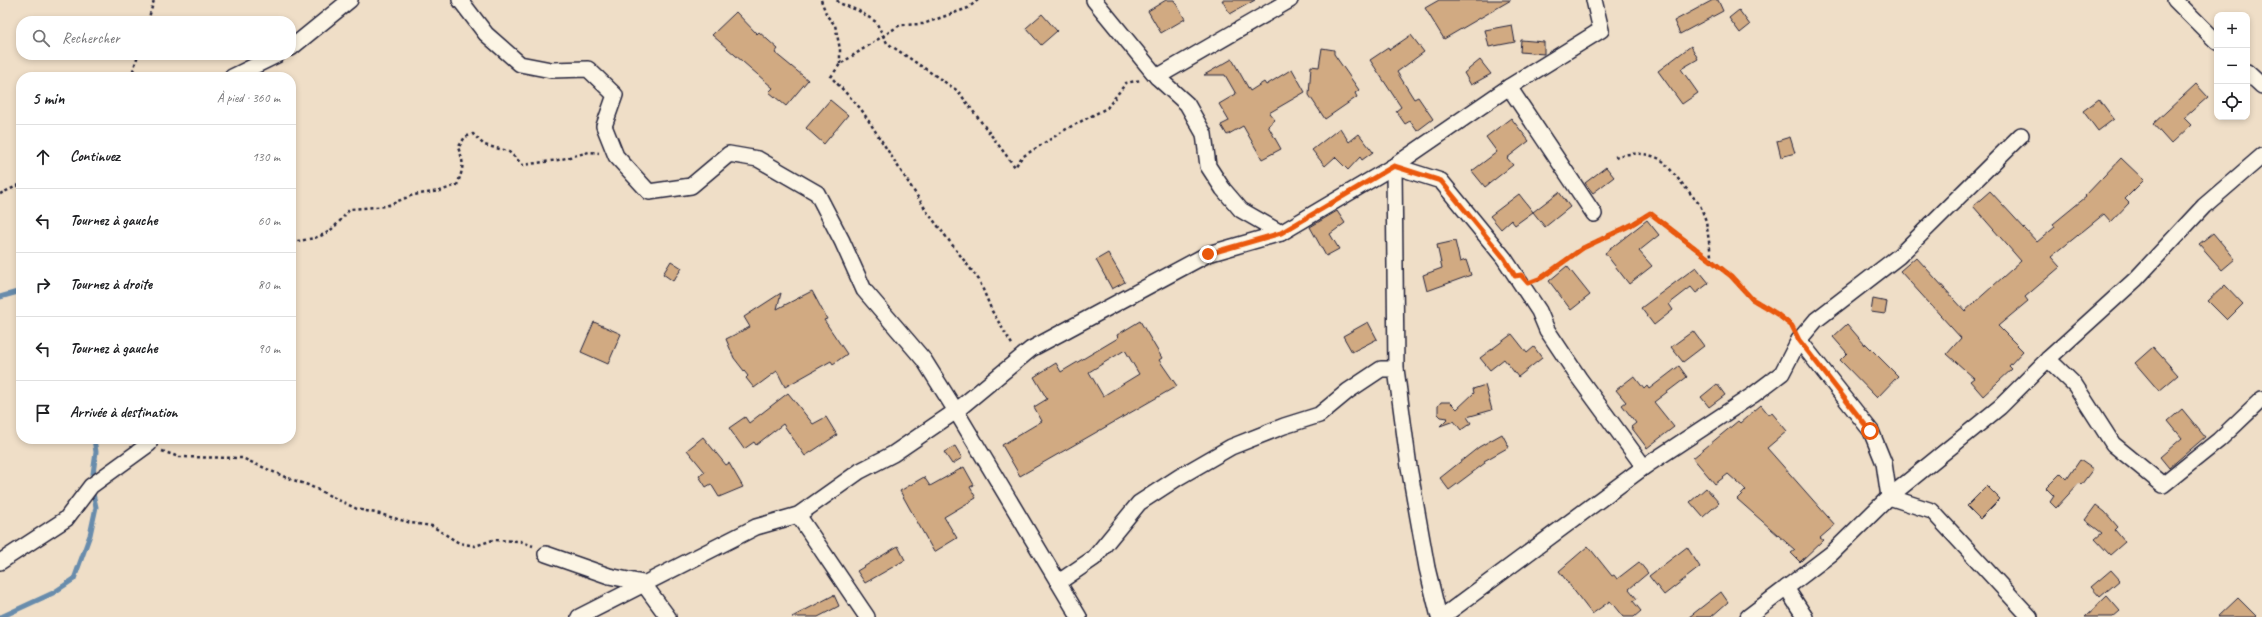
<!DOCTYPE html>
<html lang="fr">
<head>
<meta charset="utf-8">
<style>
  body { margin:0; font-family:Caveat,sans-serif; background:#f6f6f6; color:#202124 }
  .controls { position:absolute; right:12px; top:12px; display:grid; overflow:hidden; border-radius:8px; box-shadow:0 2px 6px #0003 }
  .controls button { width:36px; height:36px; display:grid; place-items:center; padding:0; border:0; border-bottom:1px solid #e0e0e0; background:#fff; color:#202124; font:20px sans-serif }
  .stop { position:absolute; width:12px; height:12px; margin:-9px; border:3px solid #ea580c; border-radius:50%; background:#fff }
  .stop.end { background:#ea580c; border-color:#fff; box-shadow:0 1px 4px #0008 }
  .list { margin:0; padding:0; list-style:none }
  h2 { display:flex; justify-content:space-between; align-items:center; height:52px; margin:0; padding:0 16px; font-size:17px }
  h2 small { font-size:13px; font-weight:400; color:#757577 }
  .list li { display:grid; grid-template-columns:26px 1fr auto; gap:12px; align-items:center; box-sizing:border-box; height:64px; padding:0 16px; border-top:1px solid #e0e0e0 }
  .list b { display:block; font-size:15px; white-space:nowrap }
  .list em { font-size:13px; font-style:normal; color:#757577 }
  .icon { flex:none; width:22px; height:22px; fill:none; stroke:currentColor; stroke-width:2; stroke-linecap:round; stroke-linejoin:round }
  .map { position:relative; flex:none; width:2262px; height:617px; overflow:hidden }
  .search { position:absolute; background:#fff; box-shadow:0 2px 6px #0003; left:16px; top:16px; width:280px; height:44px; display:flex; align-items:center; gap:10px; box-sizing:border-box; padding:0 14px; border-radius:16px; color:#757577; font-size:15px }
  .panel { position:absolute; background:#fff; box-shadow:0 2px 6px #0003; left:16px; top:72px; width:280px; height:372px; border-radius:16px }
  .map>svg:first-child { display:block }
</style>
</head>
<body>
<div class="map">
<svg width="2262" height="617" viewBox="0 0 2262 617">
  <rect width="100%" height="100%" fill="#efdec7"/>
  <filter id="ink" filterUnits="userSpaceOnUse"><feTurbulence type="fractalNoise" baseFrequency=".025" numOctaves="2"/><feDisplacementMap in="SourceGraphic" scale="8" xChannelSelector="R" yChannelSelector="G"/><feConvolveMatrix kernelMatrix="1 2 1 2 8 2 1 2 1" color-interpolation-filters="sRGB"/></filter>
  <g filter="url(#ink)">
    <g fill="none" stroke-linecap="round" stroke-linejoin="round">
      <g stroke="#688cac" stroke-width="5">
        <polyline points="0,297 21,291"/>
        <polyline points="92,481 96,452 94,439"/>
        <polyline points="1,617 53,593 74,579 90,535 96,507 92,489"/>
      </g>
    </g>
    <g fill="#d1aa82" stroke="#22223b" fill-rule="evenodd">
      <polygon points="1166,0 1174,0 1185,19 1161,33 1148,11"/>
      <polygon points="1222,0 1255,0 1230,14"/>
      <polygon points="1439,0 1511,0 1444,39 1425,8"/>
      <polygon points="1713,0 1718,0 1723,11 1680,34 1674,21"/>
      <polygon points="1739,10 1750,25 1740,33 1729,18"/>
      <polygon points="736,12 757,34 759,32 778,49 775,53 808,80 786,106 769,92 773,88 712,35"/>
      <polygon points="1042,14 1057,31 1041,45 1026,28"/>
      <polygon points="1512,25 1515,42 1489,47 1485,30"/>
      <polygon points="1411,35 1424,52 1397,72 1414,99 1418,97 1433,119 1417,131 1410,121 1405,124 1396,111 1401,107 1370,60 1388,48 1389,50"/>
      <polygon points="1521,40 1544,42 1544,54 1520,52"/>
      <polygon points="1691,46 1698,59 1681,69 1698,93 1682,104 1658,71"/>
      <polygon points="1322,48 1334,50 1334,54 1359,90 1355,93 1357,97 1325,119 1309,95 1311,66 1319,67"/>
      <polygon points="1232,59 1250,91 1264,82 1266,85 1292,69 1305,92 1269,113 1275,120 1268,126 1281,149 1262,159 1243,126 1227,135 1221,125 1229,121 1219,104 1236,94 1225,75 1204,75"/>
      <polygon points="1480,60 1491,74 1471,85 1464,73"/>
      <polygon points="2196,84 2208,97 2184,118 2191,125 2171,144 2153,124"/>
      <polygon points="2099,99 2114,119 2098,131 2083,111"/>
      <polygon points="830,100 848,115 824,144 806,128"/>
      <polygon points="1511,118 1529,141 1507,158 1513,165 1485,187 1472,171 1497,152 1486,137"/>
      <polygon points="1340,128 1349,142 1359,134 1373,152 1362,160 1360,157 1348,170 1335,157 1325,166 1312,150"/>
      <polygon points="1790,137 1795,153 1781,157 1777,141"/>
      <polygon points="2121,158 2144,180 2125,199 2129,203 2111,222 2104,214 2051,257 2060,267 2025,297 2028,301 1998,326 2023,351 2009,366 2012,369 1983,396 1970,381 1974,378 1947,354 1961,338 1900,271 1916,257 1965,311 2021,261 1973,206 1990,191 2037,242 2055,227 2053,224 2086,197 2085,196"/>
      <polygon points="1606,167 1614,177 1593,193 1585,183"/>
      <polygon points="1559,192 1570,207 1545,227 1533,212"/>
      <polygon points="1519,194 1533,212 1515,225 1511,220 1501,229 1490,216"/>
      <polygon points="1337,211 1345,223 1330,234 1339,249 1326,256 1310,227"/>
      <polygon points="1647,220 1659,235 1639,251 1652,266 1629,284 1605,253"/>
      <polygon points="2213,233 2235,259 2222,270 2199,244"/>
      <polygon points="1455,241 1460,262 1466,260 1471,275 1427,291 1423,275 1442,268 1437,245"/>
      <polygon points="1108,253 1125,282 1112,289 1096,260"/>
      <polygon points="671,261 682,268 673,281 663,274"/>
      <polygon points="1567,266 1590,295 1571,310 1549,281"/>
      <polygon points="1696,267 1709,283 1696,293 1691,287 1669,304 1673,310 1654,325 1641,308"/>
      <polygon points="2225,285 2243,304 2227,320 2208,301"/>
      <polygon points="812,291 827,319 824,320 847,354 833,364 831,361 785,387 777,371 754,388 746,378 748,376 734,358 726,339 750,327 744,317 781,293 777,309"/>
      <polygon points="1873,299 1887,302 1885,314 1871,312"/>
      <path d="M1140 321 1162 358 1159 360 1177 386 1020 476 1002 445 1042 421 1034 407 1047 399 1034 377 1056 363 1061 372 1118 338 1117 335ZM1125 350 1139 374 1103 396 1089 372Z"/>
      <polygon points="594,322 621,334 608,364 581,352"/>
      <polygon points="1368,322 1377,339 1352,352 1343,336"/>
      <polygon points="1847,324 1865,345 1865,343 1898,376 1877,398 1840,360 1847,353 1833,337"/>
      <polygon points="1693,331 1704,346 1683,362 1671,347"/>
      <polygon points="1512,334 1527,353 1534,347 1542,358 1518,377 1504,359 1490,370 1480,358"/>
      <polygon points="2153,347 2178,375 2159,391 2135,363"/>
      <polygon points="1679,366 1687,377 1654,402 1674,427 1647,448 1631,427 1636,423 1622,405 1626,402 1616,390 1634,376 1644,389 1647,386 1649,389"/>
      <polygon points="1717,384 1725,395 1709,407 1701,397"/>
      <polygon points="1485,385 1492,410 1467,417 1471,423 1461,430 1454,421 1440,426 1448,418 1441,417 1438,414 1438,406 1441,402 1450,402 1457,409 1474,393 1473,389"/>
      <polygon points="788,393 813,424 826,417 837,435 805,456 783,424 756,445 754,442 744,449 729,428 745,417 749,423"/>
      <polygon points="1761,405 1769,415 1772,413 1787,431 1767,448 1835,525 1820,538 1823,540 1800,562 1791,553 1795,550 1737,499 1746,490 1728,474 1715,484 1693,458 1738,421 1740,423"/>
      <polygon points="2182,409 2205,437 2169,468 2160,457 2182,438 2168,421"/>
      <polygon points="1502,434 1509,447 1484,461 1485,463 1449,490 1440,478 1479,447"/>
      <polygon points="703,437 726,465 729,463 743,487 719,497 711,484 706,487 699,476 705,472 687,450"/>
      <polygon points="955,446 962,458 952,464 944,452"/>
      <polygon points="2080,460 2093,469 2081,485 2079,483 2056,508 2050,502 2054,496 2046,488 2061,473 2067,479"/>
      <polygon points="964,467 974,485 970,487 976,498 944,517 957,538 934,552 900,491 924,477 930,486"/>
      <polygon points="1987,486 2000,499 1980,519 1967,506"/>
      <polygon points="1706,488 1719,503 1703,517 1690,502"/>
      <polygon points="2096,505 2105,512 2118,527 2115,530 2125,542 2110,555 2095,539 2102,533 2085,520"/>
      <polygon points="898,546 905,560 865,583 857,571"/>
      <polygon points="1588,546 1612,576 1614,575 1617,579 1639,562 1648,573 1629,589 1637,599 1633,601 1641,611 1634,617 1623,617 1610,601 1592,614 1559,571"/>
      <polygon points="1687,547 1700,567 1664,595 1649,576"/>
      <polygon points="2111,570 2120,580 2100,597 2091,587"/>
      <polygon points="1721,592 1728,602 1711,617 1689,617"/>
      <polygon points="834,595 839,606 818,617 792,617"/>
      <polygon points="2107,596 2120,611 2113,617 2085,617"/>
      <polygon points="2238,598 2257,617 2218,617"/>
    </g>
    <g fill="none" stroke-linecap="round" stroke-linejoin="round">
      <g stroke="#22223b" stroke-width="18">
        <g id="street">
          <polyline points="460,0 486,34 520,64 551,70 588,69 615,95 604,126 616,156 649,192 691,186 729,154 758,159 817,193 842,241 864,290 924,360 956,411 1031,349 1208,254 1281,233 1394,166 1509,87 1601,30 1594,0"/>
          <polyline points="1094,0 1157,77 1187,104 1204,134 1208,166 1223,189 1241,210 1281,233"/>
          <polyline points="2175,0 2217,42"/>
          <polyline points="291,48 350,0"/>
          <polyline points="2247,72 2262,86"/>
          <polyline points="232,77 277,55"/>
          <polyline points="1157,77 1290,0"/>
          <polyline points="1509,87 1594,214"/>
          <polyline points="1394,166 1396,369 1409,467 1427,568 1439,617"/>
          <polyline points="1394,166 1441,181 1504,258 1539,311 1547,330 1579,378 1644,467"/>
          <polyline points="1799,340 1871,431 1884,463 1889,497 1932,511 2030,617"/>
          <polyline points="2048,359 2075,385 2113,444 2163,485 2219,440 2262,399"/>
          <polyline points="798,515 867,617"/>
          <polyline points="546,554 609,576 643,583 668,617"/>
          <polyline points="0,562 66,519 91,486 149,444 149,439"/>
          <polyline points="1059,582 1094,558 1139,503 1179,477 1231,447 1284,426 1319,415 1348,391 1381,369 1396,369"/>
          <polyline points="1786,588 1805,617"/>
          <polyline points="579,617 756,527 798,515 860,471 893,454 956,411 1079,617"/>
          <polyline points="1442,617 1644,467 1753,395 1782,373 1799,340 1816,320 1899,256 2021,135"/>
          <polyline points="1748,617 1832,553 1889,497 2000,407 2048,359 2136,279 2204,206 2262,156"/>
        </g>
      </g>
      <g stroke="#22223b" stroke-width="2.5" stroke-dasharray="3 3" stroke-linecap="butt">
        <polyline points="821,0 827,16 835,25 840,49 840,64"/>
        <polyline points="837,0 839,3 859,11 876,22 887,43 958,91 1015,167 1022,157 1068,128 1107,108 1126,83 1141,80"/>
        <polyline points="978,0 968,8 923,24 900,25 840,64 831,77 861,109 928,213 979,280 992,311 1013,346"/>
        <polyline points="148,21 154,0"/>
        <polyline points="131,77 138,55"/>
        <path d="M1615 157C1630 152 1652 152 1664 162L1700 205 1706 221 1712 262"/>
        <polyline points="0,194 21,184"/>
        <path d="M291 242C325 237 328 236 350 209L386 206 413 195 440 191 457 185C463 170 465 162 458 148L465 137 473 134 484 145 508 151 523 165 558 160 589 152 599 153"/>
        <polyline points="1537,281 1583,248 1631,225 1650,213 1731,276 1752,299 1777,314 1792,326"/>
        <polyline points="162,451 179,457 242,458 285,477 308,485 357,509 380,514 411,523 432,526 459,543 475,546 493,540 520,541 533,546"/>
      </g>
      <use href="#street" stroke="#fcf5e5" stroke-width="15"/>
    </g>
  </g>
  <g fill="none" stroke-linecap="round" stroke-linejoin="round" filter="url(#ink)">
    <polyline stroke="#ea580c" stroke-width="5" points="1208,254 1281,233 1394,166 1441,181 1504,258 1515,276 1521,275 1528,283 1541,278 1583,248 1631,225 1650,213 1731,276 1752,299 1777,314 1792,326 1799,340 1870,431"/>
  </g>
</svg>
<div class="controls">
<button>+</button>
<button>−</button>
<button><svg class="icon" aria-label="locate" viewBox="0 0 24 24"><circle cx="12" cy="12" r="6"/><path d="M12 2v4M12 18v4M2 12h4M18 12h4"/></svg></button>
</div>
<div class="stop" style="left:1870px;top:431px"></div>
<div class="stop end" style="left:1208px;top:254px"></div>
<div class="search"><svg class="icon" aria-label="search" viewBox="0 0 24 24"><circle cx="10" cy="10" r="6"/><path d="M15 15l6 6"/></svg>Rechercher</div>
<section class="panel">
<h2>5 min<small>À pied · 360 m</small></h2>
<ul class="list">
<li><svg class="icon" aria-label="ahead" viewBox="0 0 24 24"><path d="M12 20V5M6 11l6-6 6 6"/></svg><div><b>Continuez</b></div><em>130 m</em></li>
<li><svg class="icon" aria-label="left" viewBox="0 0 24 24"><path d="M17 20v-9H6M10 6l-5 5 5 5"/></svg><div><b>Tournez à gauche</b></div><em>60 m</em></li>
<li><svg class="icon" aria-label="right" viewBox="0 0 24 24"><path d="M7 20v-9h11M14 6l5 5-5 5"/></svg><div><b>Tournez à droite</b></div><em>80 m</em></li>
<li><svg class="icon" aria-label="left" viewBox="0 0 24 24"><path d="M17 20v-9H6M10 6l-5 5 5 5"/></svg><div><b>Tournez à gauche</b></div><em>90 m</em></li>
<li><svg class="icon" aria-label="arrive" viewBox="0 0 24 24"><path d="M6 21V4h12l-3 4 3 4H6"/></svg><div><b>Arrivée à destination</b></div></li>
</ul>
</section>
</div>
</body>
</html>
